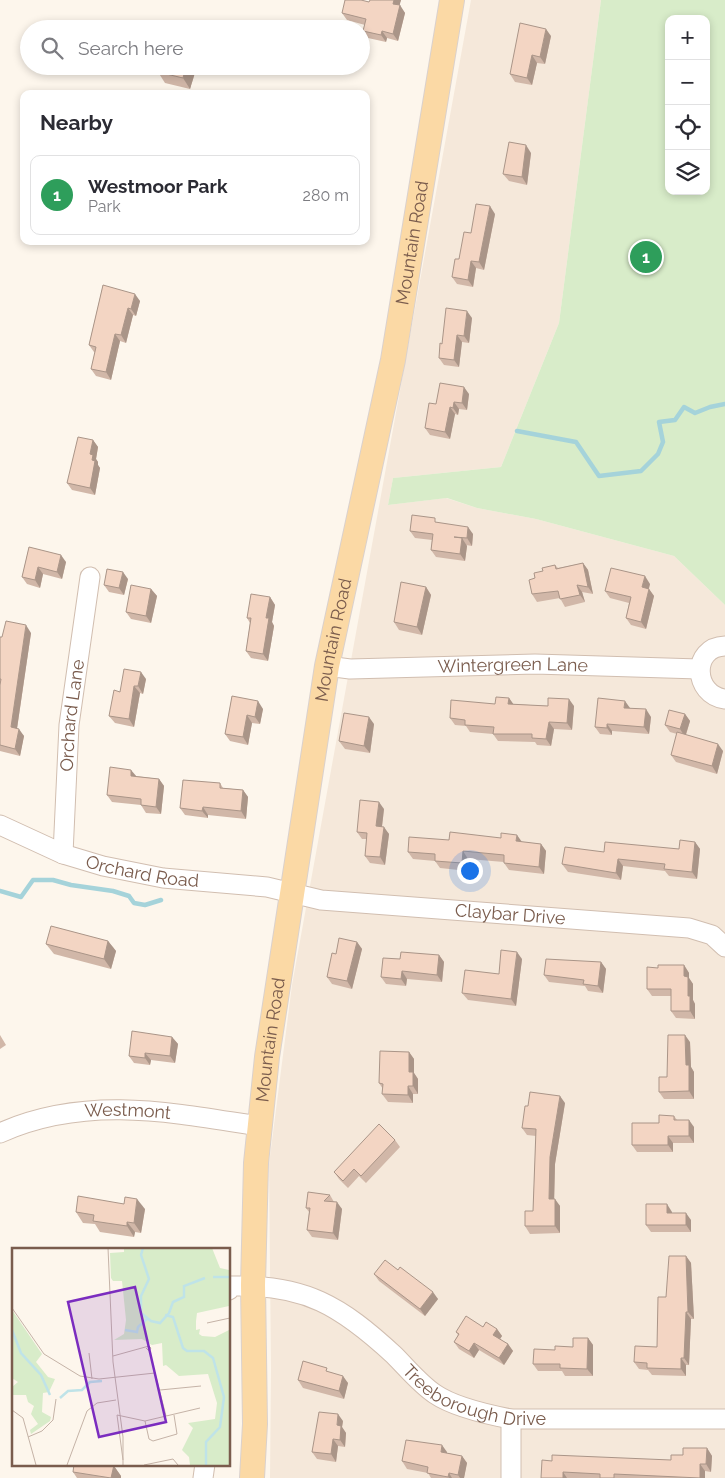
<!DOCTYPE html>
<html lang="en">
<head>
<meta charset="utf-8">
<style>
  body { margin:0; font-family:Raleway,sans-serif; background:#f7f7f7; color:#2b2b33 }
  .controls { position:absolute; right:15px; top:15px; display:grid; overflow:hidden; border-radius:10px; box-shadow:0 2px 8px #0003 }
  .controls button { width:45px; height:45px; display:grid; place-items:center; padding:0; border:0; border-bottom:1px solid #e1e1e2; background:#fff; color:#2b2b33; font:25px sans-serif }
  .you { position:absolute; left:469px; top:870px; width:18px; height:18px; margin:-12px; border:4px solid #fff; border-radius:50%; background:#1a73e8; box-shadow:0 0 0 8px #1a73e833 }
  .badge { display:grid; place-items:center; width:32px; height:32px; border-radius:50%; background:#7c3aed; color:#fff; font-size:16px; font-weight:700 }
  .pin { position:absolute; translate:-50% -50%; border:2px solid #fff; box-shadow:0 1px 5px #0006 }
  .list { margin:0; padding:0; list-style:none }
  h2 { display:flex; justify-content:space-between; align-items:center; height:65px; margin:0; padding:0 20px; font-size:21px }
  h2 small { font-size:16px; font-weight:400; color:#7c7c81 }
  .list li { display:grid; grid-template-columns:32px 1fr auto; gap:15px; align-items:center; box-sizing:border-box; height:80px; margin:0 10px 10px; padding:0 10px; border:1px solid #e1e1e2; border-radius:10px }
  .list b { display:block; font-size:19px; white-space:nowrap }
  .list p { margin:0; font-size:16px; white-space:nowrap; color:#7c7c81 }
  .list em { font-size:16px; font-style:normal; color:#7c7c81 }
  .icon { flex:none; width:28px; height:28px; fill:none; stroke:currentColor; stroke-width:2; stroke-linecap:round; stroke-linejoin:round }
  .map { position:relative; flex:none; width:725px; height:1478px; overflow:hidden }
  .search { position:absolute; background:#fff; box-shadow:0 2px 8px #0003; left:20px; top:20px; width:350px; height:55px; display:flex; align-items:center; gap:12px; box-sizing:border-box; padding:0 18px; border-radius:28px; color:#7c7c81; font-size:19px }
  .panel { position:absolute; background:#fff; box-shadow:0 2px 8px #0003; left:20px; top:90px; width:350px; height:155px; border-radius:10px }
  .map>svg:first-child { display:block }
</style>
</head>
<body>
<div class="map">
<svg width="725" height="1478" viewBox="0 0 725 1478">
  <rect width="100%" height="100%" fill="#fdf6ec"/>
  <polygon fill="#f5e8da" points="471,0 601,0 559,323 501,467 393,478 388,505 446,498 477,508 536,519 674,556 725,605 725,1478 270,1478 271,1369 269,1164 292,985"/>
  <path fill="#d8ecc9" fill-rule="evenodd" d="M601 0H725V605L674 556 536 519 477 508 447 498 388 505 393 478 501 467 559 323ZM669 19H706V191H669Z"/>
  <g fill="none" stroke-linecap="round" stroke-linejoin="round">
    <g stroke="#a5d3da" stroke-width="4.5">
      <polyline points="517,431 576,442 599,476 641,471 658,454 663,442 659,422 675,420 684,407 695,413 710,407 725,404"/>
      <polyline points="0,891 21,897 33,880 53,880 71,885 113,891 129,896 134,903 145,905 161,900"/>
    </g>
    <g stroke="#d1beb0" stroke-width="21">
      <g id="minor">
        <path d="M725 646C691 647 693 695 725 699"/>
        <path id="s1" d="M327 666 350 669 535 664 699 669"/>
        <path id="s2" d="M0 825 63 854 103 866 163 878 267 887 321 900 689 928 712 935 725 947"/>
        <path id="s3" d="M63 854 69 725 90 577"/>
        <path id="s4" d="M0 1133C85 1095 170 1112 258 1126"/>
        <path id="s5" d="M229 1290 231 1286C305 1284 341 1306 394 1355 407 1368 420 1384 435 1394 454 1407 490 1415 511 1419H725"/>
        <polyline points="203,1478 205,1464"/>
        <polyline points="511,1478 511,1419"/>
      </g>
    </g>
    <g stroke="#dad1cd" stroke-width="26">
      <g id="major">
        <path id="s6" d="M252 1478 255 1424 253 1285 256 1163 267 1057 327 666 393 360 452 0"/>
      </g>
    </g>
    <use href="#minor" stroke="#fff" stroke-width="19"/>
    <use href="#major" stroke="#fbd9a5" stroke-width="24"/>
  </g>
  <g fill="#d1b7a8">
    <polygon points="401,0 399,5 405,13 398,41 387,38 386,42 368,38 363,31 365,25 347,20 342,13 369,2"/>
    <polygon points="551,36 545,64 537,63 532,85 515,82 510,74"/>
    <polygon points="159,66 197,66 190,89 165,83 158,72"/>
    <polygon points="531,153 527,185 509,181 503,174"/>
    <polygon points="495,214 484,270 476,268 473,287 457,284 452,277 459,259 471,233"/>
    <polygon points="103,285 140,301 136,316 133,315 126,343 120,341 111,380 96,376 91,369 95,353 94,352 89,345"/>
    <polygon points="472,318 469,343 462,342 459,367 444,365 439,358 442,344"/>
    <polygon points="469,394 467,410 459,409 458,415 455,414 450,439 430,435 425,428 436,404"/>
    <polygon points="93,440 98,447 96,459 98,462 98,465 100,468 95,495 72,490 67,483"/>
    <polygon points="439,523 473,534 472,546 466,545 467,546 465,561 436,557 431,550 432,540 415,538 410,531"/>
    <polygon points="29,547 66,562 62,579 43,574 40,588 27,584 22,577"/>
    <polygon points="583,563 588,570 593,594 582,592 585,602 565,607 560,598 537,602 532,594 535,578 543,571 555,565 558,568"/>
    <polygon points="128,579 124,595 109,592 104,585"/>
    <polygon points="650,584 649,589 654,596 646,629 631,625 626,618 629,603 610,598 605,591"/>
    <polygon points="426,587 431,595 422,635 399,630 394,622"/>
    <polygon points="151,589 157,596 151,623 131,619 126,612"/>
    <polygon points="270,597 275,605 272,622 274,626 268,661 251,658 246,651 250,623 247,618"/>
    <polygon points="31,633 17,729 24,736 20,756 0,751 0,637 2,637"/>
    <polygon points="146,679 143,694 140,693 134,727 115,723 109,716 120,692"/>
    <polygon points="232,696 263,709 260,724 252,723 248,745 230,741 225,734"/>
    <polygon points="509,698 513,704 548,706 574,706 572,730 554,729 551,746 537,745 535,742 498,741 493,734 470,732 466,726 455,725 450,718 495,704"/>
    <polygon points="630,708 651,717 649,734 612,731 612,735 600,734 595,727"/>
    <polygon points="685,714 690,721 686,735 723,751 717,774 676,762 671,755 677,734 670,732 665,725"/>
    <polygon points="374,724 370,753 345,749 339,741"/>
    <polygon points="136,776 159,779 164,786 161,814 146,813 141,805 112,802 107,795"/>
    <polygon points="220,783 223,788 243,790 248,797 246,819 208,815 208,818 185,815 180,808"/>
    <polygon points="384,809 382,827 389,834 385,865 370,863 365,856 367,839 362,839 357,832"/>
    <polygon points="449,840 522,842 541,844 546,851 544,874 509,870 504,863 504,862 468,859 468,871 440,868 435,861 413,859 408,852"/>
    <polygon points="695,842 700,849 697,879 669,876 665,871 623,866 621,880 568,872 562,864 604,852 679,849"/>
    <polygon points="108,941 116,951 111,969 54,954 46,944"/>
    <polygon points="357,942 362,949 352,989 332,984 327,977 336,954"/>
    <polygon points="439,955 444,962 442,982 407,979 406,986 386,984 381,977"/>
    <polygon points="522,959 516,1006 468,1000 462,993 499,974"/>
    <polygon points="601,962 606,969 603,993 588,991 585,986 549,982 544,975"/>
    <polygon points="684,965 689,973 689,978 693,984 693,1000 695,1004 695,1019 676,1018 671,1011 671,996 652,996 647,989 658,968"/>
    <polygon points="0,1035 6,1045 0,1049"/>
    <polygon points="172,1037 178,1044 175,1063 151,1060 150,1065 134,1063 129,1056"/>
    <polygon points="690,1042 691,1067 694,1072 694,1099 664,1099 659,1092 667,1077"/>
    <polygon points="409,1052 414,1059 414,1073 418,1079 418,1094 413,1094 413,1103 388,1102 382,1094 383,1089 379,1083"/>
    <polygon points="565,1103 555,1164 554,1199 560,1206 560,1233 530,1234 525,1226 533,1211 536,1136 527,1135 522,1128 528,1106"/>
    <polygon points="674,1116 677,1120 694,1127 694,1143 673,1143 673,1152 637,1152 632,1145"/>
    <polygon points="395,1140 400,1147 366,1183 359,1176 348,1188 339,1179 334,1172"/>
    <polygon points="330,1195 334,1202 342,1209 338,1240 312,1237 307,1230 309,1212 306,1208"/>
    <polygon points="145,1209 141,1233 135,1232 134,1237 100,1232 95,1224 83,1223 76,1212"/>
    <polygon points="672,1212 672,1213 691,1220 691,1232 651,1232 646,1225"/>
    <polygon points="686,1256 691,1263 694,1319 691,1319 689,1365 686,1365 686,1376 652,1375 648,1370 639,1369 634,1362 657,1347 666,1297"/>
    <polygon points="398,1270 438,1299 425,1316 379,1281 374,1274"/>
    <polygon points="483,1327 497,1329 502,1336 500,1339 508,1344 513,1351 504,1365 479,1350 474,1358 459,1349 454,1342 458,1335 456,1332"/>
    <polygon points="588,1338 593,1345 593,1376 565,1376 562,1371 538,1371 533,1364 555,1350 573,1347"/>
    <polygon points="331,1372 348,1383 344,1399 303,1388 298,1380"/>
    <polygon points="343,1421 342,1427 346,1433 345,1447 338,1446 336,1462 317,1459 312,1452"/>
    <polygon points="707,1448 712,1456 711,1472 705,1471 705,1478 541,1478 552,1461 671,1460 683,1455"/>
    <polygon points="447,1452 447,1453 462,1456 467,1463 464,1478 431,1478 428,1473 407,1469 402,1461"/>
    <polygon points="74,1464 115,1464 114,1466 121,1476 121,1478 77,1478 73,1472"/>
  </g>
  <g fill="#aa9588">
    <polygon points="394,0 401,0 398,11 393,4"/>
    <polygon points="400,5 405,13 398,41 393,34"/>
    <polygon points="546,29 551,36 545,64 540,57"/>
    <polygon points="382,31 387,38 386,42 381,35"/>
    <polygon points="532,55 537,63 532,85 527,78"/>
    <polygon points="186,66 197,66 190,89 183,78"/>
    <polygon points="526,145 531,153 527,185 522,177"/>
    <polygon points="490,206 495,214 484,270 479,262"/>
    <polygon points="471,261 476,268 473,287 468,280"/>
    <polygon points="135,294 140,301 136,316 131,309"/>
    <polygon points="128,308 133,315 126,343 121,335"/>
    <polygon points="467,311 472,318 469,343 464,336"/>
    <polygon points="115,334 120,341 111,380 106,372"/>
    <polygon points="457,335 462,342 459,367 454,360"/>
    <polygon points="464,387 469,394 467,410 462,403"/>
    <polygon points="454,402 459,409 458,415 453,408"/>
    <polygon points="450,407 455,414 450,439 445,432"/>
    <polygon points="93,440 98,447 96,459 98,462 98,465 100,468 95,495 90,488 92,460 90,454"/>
    <polygon points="468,527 473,534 472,546 467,538"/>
    <polygon points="462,538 467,546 465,561 460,554"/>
    <polygon points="61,555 66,562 62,579 57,572"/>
    <polygon points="583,563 588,570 593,594 588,587"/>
    <polygon points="38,567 43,574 40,588 35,580"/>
    <polygon points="123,572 128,579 124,595 119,588"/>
    <polygon points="645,576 650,584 647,594 642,587"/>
    <polygon points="577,585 582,592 585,602 580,595"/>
    <polygon points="426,587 431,595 422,635 417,627"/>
    <polygon points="151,589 157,596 151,623 146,616"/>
    <polygon points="649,589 654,596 646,629 641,622"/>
    <polygon points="270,597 275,605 272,622 274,626 268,661 263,654 266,618"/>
    <polygon points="26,625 31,633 16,735 11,727"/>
    <polygon points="141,672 146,679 143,694 138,686"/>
    <polygon points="134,686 140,693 134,727 129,719"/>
    <polygon points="509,698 514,705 508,704"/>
    <polygon points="569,699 574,706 572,730 567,723"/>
    <polygon points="258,701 263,709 260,724 255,717"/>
    <polygon points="625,701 630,708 624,708"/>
    <polygon points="646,709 651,717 649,734 644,727"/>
    <polygon points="685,714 690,721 685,737 680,729"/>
    <polygon points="247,715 252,723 248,745 243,737"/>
    <polygon points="369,717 374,724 370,753 364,746"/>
    <polygon points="549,722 554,729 551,746 546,739"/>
    <polygon points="607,724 612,731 612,735 607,728"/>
    <polygon points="19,729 24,736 20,756 15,749"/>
    <polygon points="718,744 723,751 717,774 712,766"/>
    <polygon points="131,770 137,777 131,776"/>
    <polygon points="159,779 164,786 161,814 156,807"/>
    <polygon points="243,790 248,797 246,819 241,811"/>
    <polygon points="379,802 384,809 381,834 376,826"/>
    <polygon points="203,807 208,815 208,818 202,811"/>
    <polygon points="384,827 389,834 385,865 380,857"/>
    <polygon points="517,835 522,842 516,841"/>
    <polygon points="695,842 700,849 697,879 692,872"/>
    <polygon points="541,844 546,851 544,874 539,867"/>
    <polygon points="463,851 468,859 468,871 462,863"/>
    <polygon points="618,859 623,866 621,880 616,873"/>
    <polygon points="108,941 116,951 111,969 104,959"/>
    <polygon points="357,942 362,949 352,989 347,981"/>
    <polygon points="517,952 522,959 516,1006 511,999"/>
    <polygon points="439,955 444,962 442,982 437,975"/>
    <polygon points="601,962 606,969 603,993 598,986"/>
    <polygon points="684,965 689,973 689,978 693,984 693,1000 695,1004 695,1019 690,1011 684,976"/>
    <polygon points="402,971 407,979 406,986 401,979"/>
    <polygon points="685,1035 690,1042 691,1067 694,1072 694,1099 689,1091 686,1065"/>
    <polygon points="172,1037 178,1044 175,1063 170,1056"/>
    <polygon points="409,1052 414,1059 414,1073 418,1079 418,1094 413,1086 409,1072"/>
    <polygon points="145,1053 151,1060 150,1065 145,1058"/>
    <polygon points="408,1086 413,1094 413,1103 408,1095"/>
    <polygon points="560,1096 565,1103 555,1164 554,1206 549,1199 550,1157"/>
    <polygon points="689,1120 694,1127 694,1143 689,1136"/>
    <polygon points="668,1136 673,1143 673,1152 668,1145"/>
    <polygon points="137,1199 145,1209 141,1233 134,1223"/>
    <polygon points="555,1199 560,1206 560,1233 555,1226"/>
    <polygon points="337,1202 342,1209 338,1240 333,1233"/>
    <polygon points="667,1204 672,1212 672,1220 667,1213"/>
    <polygon points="686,1213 691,1220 691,1232 686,1225"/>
    <polygon points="127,1222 135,1232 134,1237 127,1226"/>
    <polygon points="686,1256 691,1263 694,1319 688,1312"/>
    <polygon points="433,1292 438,1299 425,1316 420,1309"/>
    <polygon points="686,1312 691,1319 689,1365 684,1358"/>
    <polygon points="497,1329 502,1336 498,1342 493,1335"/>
    <polygon points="588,1338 593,1345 593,1376 587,1369"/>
    <polygon points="474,1343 479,1350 474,1358 469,1351"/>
    <polygon points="508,1344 513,1351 504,1365 499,1358"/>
    <polygon points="681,1358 686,1365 686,1376 681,1369"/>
    <polygon points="343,1376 348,1383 344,1399 339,1391"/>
    <polygon points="338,1414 343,1421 342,1427 346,1433 345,1447 340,1440 337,1425"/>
    <polygon points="333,1439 338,1446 336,1462 331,1454"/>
    <polygon points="442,1445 447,1452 446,1459 441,1452"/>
    <polygon points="707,1448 712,1456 711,1472 706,1464"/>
    <polygon points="462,1456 467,1463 464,1478 460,1478 458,1475"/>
    <polygon points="106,1464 115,1464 114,1466 121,1476 121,1478 111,1478"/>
    <polygon points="700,1464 705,1471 705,1478 700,1478"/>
    <polygon points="563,1472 567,1478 563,1478"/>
    <polygon points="449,1473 452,1478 449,1478 448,1477"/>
  </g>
  <g fill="#f3d5c3" stroke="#aa9588">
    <polygon points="345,0 361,0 369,2 370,0 394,0 393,4 400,5 393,34 382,31 381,35 363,31 366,19 342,13"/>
    <polygon points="520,23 546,29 540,57 532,55 527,78 510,74"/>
    <polygon points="159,66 186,66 183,78 158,72"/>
    <polygon points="509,142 526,145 522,177 503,174"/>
    <polygon points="476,204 490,206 479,262 471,261 468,280 452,277 455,259 459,259 464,232 471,233"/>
    <polygon points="103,285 135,294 131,309 128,308 121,335 115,334 106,372 91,369 96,347 89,345"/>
    <polygon points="446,308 467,311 464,336 457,335 454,360 439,358 440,343 442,344"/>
    <polygon points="440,383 464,387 462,403 454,402 453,408 450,407 445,432 425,428 429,403 436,404"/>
    <polygon points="78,437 93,440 90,454 93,455 92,460 95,461 90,488 67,483"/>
    <polygon points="412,515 435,518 435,522 468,527 467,538 454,537 462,538 460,554 431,550 433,534 410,531"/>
    <polygon points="29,547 61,555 57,572 38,567 35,580 22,577"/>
    <polygon points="583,563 588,587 577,585 580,595 560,599 558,591 532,594 529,580 535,578 534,573 543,571 542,568 555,565 556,569"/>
    <polygon points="611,568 645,576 642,587 649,589 641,622 626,618 631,597 605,591"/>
    <polygon points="107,569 123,572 119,588 104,585"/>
    <polygon points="401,582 426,587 417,627 394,622"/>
    <polygon points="131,585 151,589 146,616 126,612"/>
    <polygon points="251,594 270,597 266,618 269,618 263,654 246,651 251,618 247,618"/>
    <polygon points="6,621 26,625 11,727 19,729 15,749 0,745 0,685 1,679 0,679 0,637 2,637"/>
    <polygon points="124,669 141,672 138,686 134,686 129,719 109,716 114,690 120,692"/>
    <polygon points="232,696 258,701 255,717 247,715 243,737 225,734"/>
    <polygon points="496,697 509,698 508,704 548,706 548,698 569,699 567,723 549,722 546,739 532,738 532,734 493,734 494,727 465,725 465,720 450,718 451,700 495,704"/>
    <polygon points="598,698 625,701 624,708 646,709 644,727 607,724 607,728 595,727"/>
    <polygon points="669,710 685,714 680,729 665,725"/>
    <polygon points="344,713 369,717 364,746 339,741"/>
    <polygon points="677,732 718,744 712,766 671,755"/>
    <polygon points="110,767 131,770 131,776 159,779 156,807 141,805 141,799 107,795"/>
    <polygon points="183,780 220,783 220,788 243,790 241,811 203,807 202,811 180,808"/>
    <polygon points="360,800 379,802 376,826 384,827 380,857 365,856 367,833 357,832"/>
    <polygon points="450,832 501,838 501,833 517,835 516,841 541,844 539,867 504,863 504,855 463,851 462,863 435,861 435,854 408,852 409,837 449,840"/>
    <polygon points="680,840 695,842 692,872 664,869 665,864 618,859 616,873 562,864 565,847 604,852 605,842 679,849"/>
    <polygon points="51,926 108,941 104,959 46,944"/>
    <polygon points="339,938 357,942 347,981 327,977 332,953 336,954"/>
    <polygon points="501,950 517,952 511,999 462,993 465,970 499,974"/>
    <polygon points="401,952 439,955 437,975 402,971 401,979 381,977 383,958 400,959"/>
    <polygon points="546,959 601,962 598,986 583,984 584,980 544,975"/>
    <polygon points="658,965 684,965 684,976 688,977 688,996 690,996 690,1011 671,1011 671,989 647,989 647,967 658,968"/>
    <polygon points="132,1031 172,1037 170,1056 145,1053 145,1058 129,1056"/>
    <polygon points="668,1035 685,1035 686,1065 689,1065 689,1091 659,1092 659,1077 667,1077"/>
    <polygon points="380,1051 409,1052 409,1072 413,1072 413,1086 408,1086 408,1095 382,1094 383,1084 379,1083"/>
    <polygon points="530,1092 560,1096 550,1157 549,1199 555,1199 555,1226 525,1226 525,1211 533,1211 536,1129 522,1128 525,1106 528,1106"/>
    <polygon points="659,1115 674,1116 674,1120 689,1120 689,1136 668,1136 668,1145 632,1145 632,1123 659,1123"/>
    <polygon points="379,1124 395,1140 361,1176 354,1169 343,1181 334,1172"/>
    <polygon points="308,1192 330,1195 324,1201 337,1202 333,1233 307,1230 310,1208 306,1208"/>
    <polygon points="78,1196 124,1204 125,1197 137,1199 134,1223 127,1222 127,1226 93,1221 94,1215 76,1212"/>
    <polygon points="646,1204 667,1204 667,1213 686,1213 686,1225 646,1225"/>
    <polygon points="669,1256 686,1256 688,1312 686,1312 684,1358 681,1358 681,1369 647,1368 647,1363 634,1362 635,1346 657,1347 658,1297 666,1297"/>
    <polygon points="385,1260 398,1270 400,1267 433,1292 420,1309 374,1274"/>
    <polygon points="466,1316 483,1327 486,1322 497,1329 493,1335 508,1344 499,1358 474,1343 469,1351 454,1342 459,1334 456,1332"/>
    <polygon points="573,1338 588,1338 587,1369 560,1368 560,1364 533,1364 534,1349 555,1350 555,1346 573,1347"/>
    <polygon points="303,1361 327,1368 326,1371 343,1376 339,1391 298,1380"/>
    <polygon points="319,1412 338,1414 337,1425 341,1426 340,1440 333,1439 331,1454 312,1452"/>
    <polygon points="406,1440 442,1445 441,1452 462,1456 458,1475 449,1473 448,1477 427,1473 428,1467 402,1461"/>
    <polygon points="683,1448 707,1448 706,1464 700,1464 700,1478 614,1474 614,1478 600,1478 600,1474 563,1472 563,1478 541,1478 542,1460 552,1461 552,1455 671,1460 671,1455 683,1455"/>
    <polygon points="74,1464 114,1465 111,1478 73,1472"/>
  </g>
  <g text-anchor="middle" stroke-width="4" stroke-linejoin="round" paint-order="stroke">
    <g font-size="18" fill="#7a5c4d" stroke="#fffaf3">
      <text dy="6" stroke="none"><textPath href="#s6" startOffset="1249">Mountain Road</textPath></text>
      <text dy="6" stroke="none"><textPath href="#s6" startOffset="844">Mountain Road</textPath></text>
      <text dy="6" stroke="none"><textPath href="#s1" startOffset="186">Wintergreen Lane</textPath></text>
      <text dy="6" stroke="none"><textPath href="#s3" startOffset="139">Orchard Lane</textPath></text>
      <text dy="6" stroke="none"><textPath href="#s2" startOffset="151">Orchard Road</textPath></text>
      <text dy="6" stroke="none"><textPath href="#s2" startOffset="522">Claybar Drive</textPath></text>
      <text dy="6" stroke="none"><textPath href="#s6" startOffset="439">Mountain Road</textPath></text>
      <text dy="6" stroke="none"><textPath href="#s4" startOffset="131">Westmont</textPath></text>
      <text dy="6" stroke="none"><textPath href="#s5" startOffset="282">Treeborough Drive</textPath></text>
    </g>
  </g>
  <g transform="translate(12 1248)">
    <rect width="218" height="218" fill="#fdf6ec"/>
    <path d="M112 0H200L208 20 217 22V58L185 65 184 73V82L188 81 187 86 190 88 203 89 217 82V217H178L177 209 170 202 181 180 176 175 203 171 205 155 196 126 167 128 154 117 151 118 150 95 140 97 130 91 102 92 112 86 114 72 110 33H101L99 30 98 5 112 4ZM0 62 30 106 24 114 36 129 43 131 37 144 31 145 30 164 39 169 38 173 19 186 18 182 26 176 19 166 22 158 16 154 14 147H0V139L6 134 0 130Z" fill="#d8ecc9"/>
    <path fill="none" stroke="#bfe3e8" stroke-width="2.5" d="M131 0 129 7 137 31 129 48V65L139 73 148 75 157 65 161 54 172 49V38L193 30M201 29H218M153 67 161 69 171 100 175 103H192L201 110 212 149 208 179 194 194V217M0 82 9 105 29 127 38 147M113 82 125 84 126 79 136 70M48 150 56 143 70 142 78 134 90 133"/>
    <path fill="none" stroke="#c5b3a7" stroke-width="1" d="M96 0 101 114 111 189V217M0 60 32 106 68 128 87 131 143 125 154 168M195 75 218 70M77 105 80 131M101 108 137 98 139 100 137 103 134 100M148 142 189 138M0 162 11 170 24 217M133 173 137 191 141 193 165 186 162 167M16 189 30 183 41 172 44 151M111 212 105 167 133 173 188 160M55 217 75 163 85 155 104 152M132 217 161 211 166 217"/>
    <path fill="#7b2cbf" fill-opacity="0.15" stroke="#7b2cbf" stroke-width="2.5" d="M123 39 154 174 87 189 56 54Z"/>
    <rect width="218" height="218" fill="none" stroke="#7a5c4d" stroke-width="2.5"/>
  </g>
</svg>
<div class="controls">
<button>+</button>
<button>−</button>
<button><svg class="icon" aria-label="locate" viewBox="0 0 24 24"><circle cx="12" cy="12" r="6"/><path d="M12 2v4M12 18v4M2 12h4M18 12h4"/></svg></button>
<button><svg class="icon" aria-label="layers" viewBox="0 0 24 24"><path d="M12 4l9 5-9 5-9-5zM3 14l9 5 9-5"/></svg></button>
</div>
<div class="you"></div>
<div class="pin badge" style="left:646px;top:257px;background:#2e9e5b">1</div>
<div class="search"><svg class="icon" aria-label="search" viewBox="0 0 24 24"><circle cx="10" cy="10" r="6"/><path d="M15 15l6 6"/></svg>Search here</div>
<section class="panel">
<h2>Nearby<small></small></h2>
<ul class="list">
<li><span class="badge" style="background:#2e9e5b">1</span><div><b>Westmoor Park</b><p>Park</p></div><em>280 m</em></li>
</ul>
</section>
</div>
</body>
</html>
